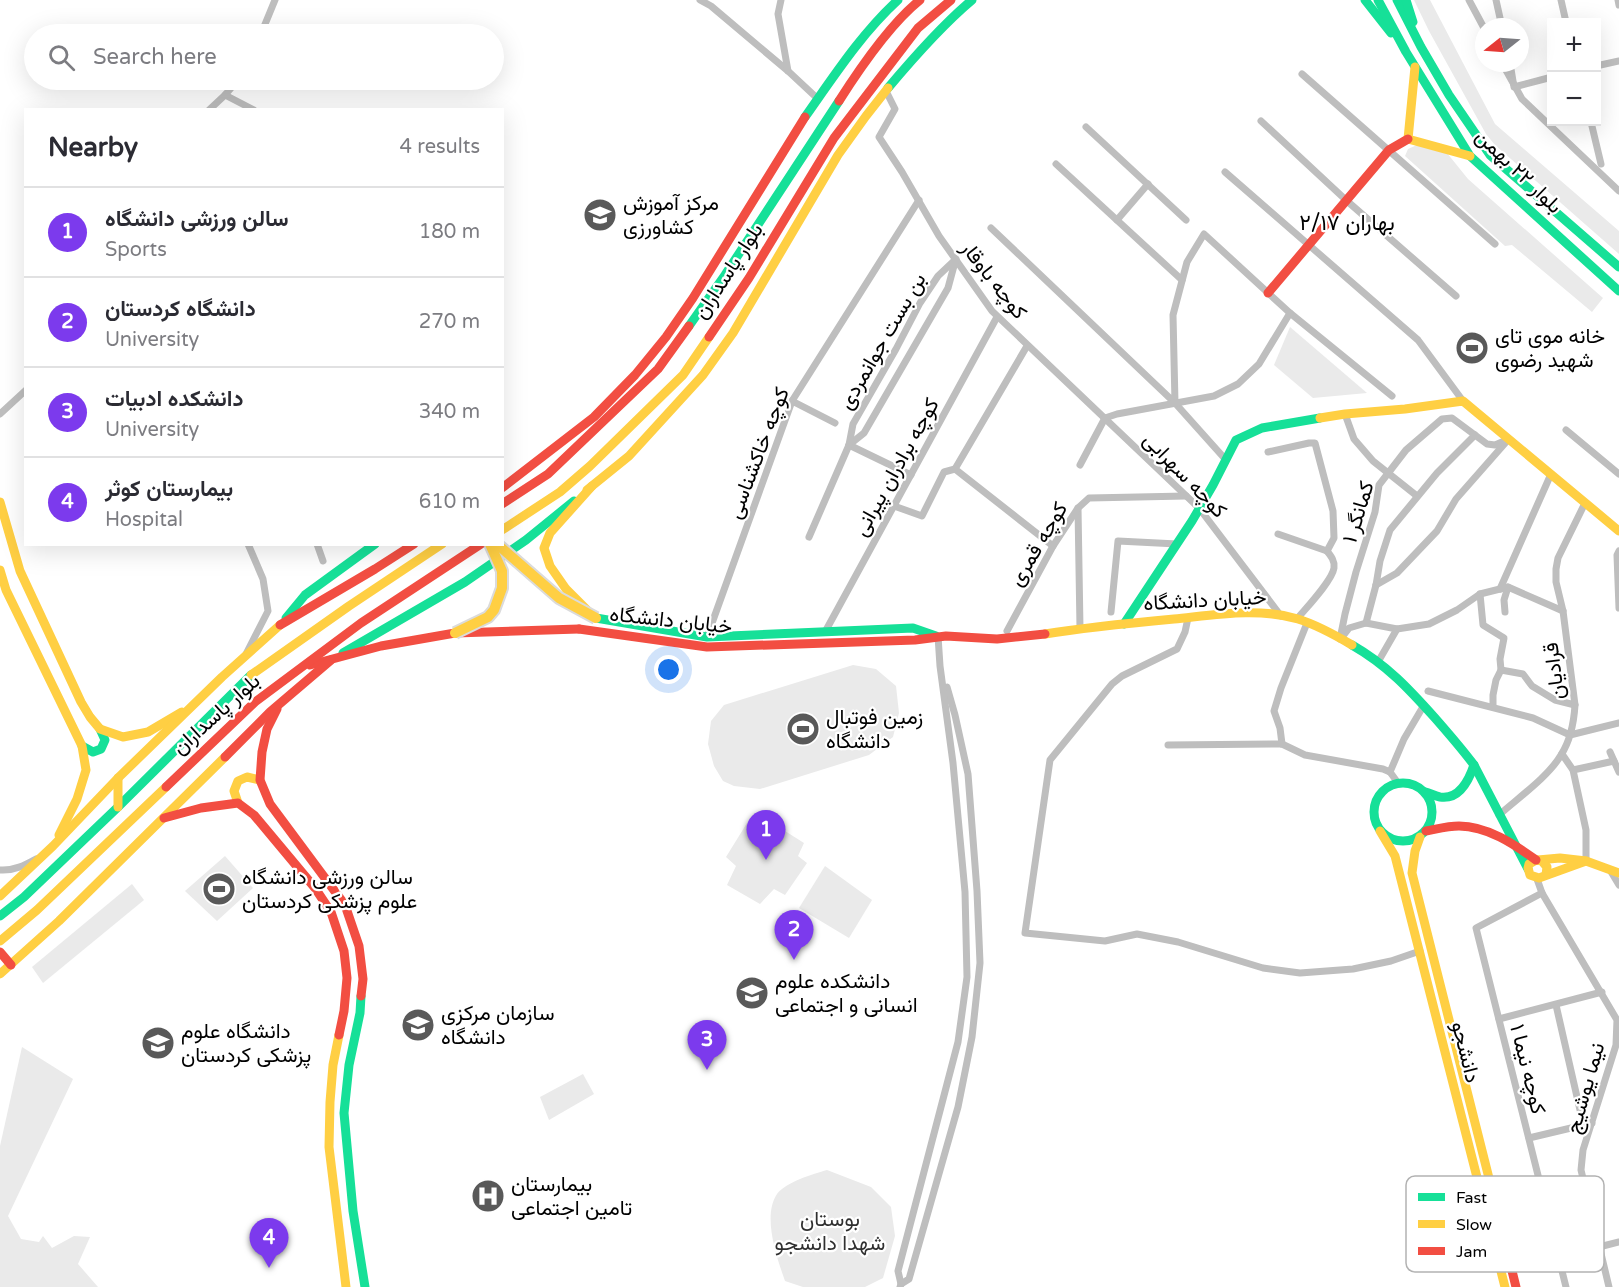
<!DOCTYPE html>
<html lang="en">
<head>
<meta charset="utf-8">
<style>
  body { margin:0; font-family:"Varela Round",Vazirmatn,sans-serif; background:#f2f2f3; color:#2b2b33 }
  .controls { position:absolute; right:18px; top:18px; display:grid; overflow:hidden; border-radius:0px; box-shadow:0 6px 24px #0002 }
  .controls button { width:54px; height:54px; display:grid; place-items:center; padding:0; border:0; border-bottom:2px solid #e1e1e2; background:#fff; color:#2b2b33; font:30px sans-serif }
  .compass { position:absolute; left:1475px; top:18px; width:54px; height:54px; border-radius:50%; background:#fff; box-shadow:0 6px 24px #0002; rotate:253deg }
  .you { position:absolute; left:669px; top:670px; width:21px; height:21px; margin:-15px; border:4px solid #fff; border-radius:50%; background:#1a73e8; box-shadow:0 0 0 9px #1a73e833 }
  .badge { display:grid; place-items:center; width:39px; height:39px; border-radius:50%; background:#7c3aed; color:#fff; font-size:20px; font-weight:700 }
  .pin { position:absolute; translate:-50% -50px; filter:drop-shadow(0 2px 3px #0008) }
  .pin::after { content:''; position:absolute; top:32px; width:21px; height:18px; background:inherit; clip-path:polygon(0 0,100% 0,50% 100%) }
  .list { margin:0; padding:0; list-style:none }
  h2 { display:flex; justify-content:space-between; align-items:center; height:78px; margin:0; padding:0 24px; font-size:26px }
  h2 small { font-size:20px; font-weight:400; color:#7c7c81 }
  .list li { display:grid; grid-template-columns:39px 1fr auto; gap:18px; align-items:center; box-sizing:border-box; height:90px; padding:0 24px; border-top:2px solid #e1e1e2 }
  .list b { display:block; font-size:22px; white-space:nowrap }
  .list p { margin:0; font-size:20px; white-space:nowrap; color:#7c7c81 }
  .list em { font-size:20px; font-style:normal; color:#7c7c81 }
  .icon { flex:none; width:33px; height:33px; fill:none; stroke:currentColor; stroke-width:2; stroke-linecap:round; stroke-linejoin:round }
  .map { position:relative; flex:none; width:1619px; height:1287px; overflow:hidden }
  .search { position:absolute; background:#fff; box-shadow:0 6px 24px #0002; left:24px; top:24px; width:480px; height:66px; display:flex; align-items:center; gap:15px; box-sizing:border-box; padding:0 21px; border-radius:33px; color:#7c7c81; font-size:22px }
  .panel { position:absolute; background:#fff; box-shadow:0 6px 24px #0002; left:24px; top:108px; width:480px; height:438px; border-radius:0px }
  .map>svg:first-child { display:block }
</style>
</head>
<body>
<div class="map">
<svg width="1619" height="1287" viewBox="0 0 1619 1287">
  <rect width="100%" height="100%" fill="#fff"/>
  <g fill="#eaeaea">
    <polygon points="1414,0 1430,0 1495,124 1619,231 1619,254 1495,145 1486,134 1429,31"/>
    <polygon points="1417,145 1447,153 1468,179 1603,298 1592,312 1512,245 1505,246 1405,156 1408,149"/>
    <polygon points="1290,327 1367,393 1313,398 1274,365"/>
    <polygon points="853,665 876,669 896,686 899,713 893,737 869,755 760,789 734,786 723,781 714,766 708,744 711,721 724,705"/>
    <polygon points="766,819 804,843 798,856 807,863 785,895 774,889 760,904 727,885 736,866 726,857 747,823 758,832"/>
    <polygon points="225,856 253,888 217,921 185,891"/>
    <polygon points="825,866 872,900 849,938 799,908"/>
    <polygon points="132,884 144,900 43,983 32,967"/>
    <polygon points="22,1047 73,1079 8,1216 21,1239 39,1242 43,1236 52,1248 74,1236 90,1237 78,1264 98,1287 0,1287 0,1146"/>
    <polygon points="583,1074 594,1094 549,1120 540,1097"/>
    <path d="M827 1170 871 1187 891 1207 895 1236 883 1278 865 1287H803L785 1281C777 1258 762 1216 777 1194 786 1182 813 1174 827 1170Z"/>
  </g>
  <g fill="none" stroke-linecap="round" stroke-linejoin="round">
    <g stroke="#bebebe" stroke-width="7">
      <polyline points="700,0 711,6 788,71 818,99"/>
      <polyline points="781,0 778,14 788,71"/>
      <polyline points="1469,0 1484,28"/>
      <polyline points="1496,0 1502,27"/>
      <polyline points="1561,0 1566,22"/>
      <polyline points="1618,0 1619,5"/>
      <polyline points="261,34 275,0"/>
      <polyline points="1502,63 1522,99 1619,191"/>
      <polyline points="1510,63 1514,87 1552,77"/>
      <polyline points="1596,66 1619,61"/>
      <polyline points="1302,74 1495,244"/>
      <polyline points="886,91 895,109 879,137 902,172 939,236 992,311 1199,508 1281,616"/>
      <polyline points="225,95 254,110"/>
      <polyline points="209,110 225,95 238,80"/>
      <polyline points="1261,121 1347,201 1456,296"/>
      <polyline points="1591,122 1601,164"/>
      <polyline points="1086,127 1186,220"/>
      <polyline points="1056,164 1182,280"/>
      <polyline points="1225,172 1418,340 1463,401"/>
      <polyline points="1117,220 1148,184"/>
      <polyline points="991,228 1175,403 1173,315 1187,262 1204,234 1290,313 1392,396"/>
      <polyline points="1027,346 955,469 1053,546"/>
      <polyline points="792,401 835,423"/>
      <polyline points="1175,403 1226,460"/>
      <polyline points="0,414 26,390"/>
      <polyline points="1345,414 1354,439 1373,461 1417,496"/>
      <polyline points="1105,418 1117,414 1214,396 1238,384 1259,364 1290,313"/>
      <polyline points="1566,430 1619,474"/>
      <polyline points="849,445 864,433 948,288 955,262"/>
      <polyline points="849,445 911,475"/>
      <polyline points="1268,452 1309,443 1315,443 1333,511 1334,538 1327,551"/>
      <polyline points="1080,465 1105,418"/>
      <polyline points="894,506 922,516 944,472 955,469"/>
      <polyline points="1078,508 1080,628"/>
      <polyline points="1278,534 1327,551"/>
      <polyline points="809,537 849,445 853,424 896,349 920,303 938,276 956,259"/>
      <polyline points="317,544 323,561"/>
      <polyline points="1619,551 1617,555 1619,608"/>
      <polyline points="1376,585 1397,573 1437,531 1456,499 1507,441"/>
      <polyline points="1500,589 1551,474"/>
      <polyline points="1480,594 1483,625 1504,638 1500,659 1501,670 1496,680 1493,695 1493,707"/>
      <polyline points="1111,612 1118,541 1177,544"/>
      <polyline points="1505,612 1504,600 1508,587"/>
      <polyline points="1188,618 1185,632 1177,649 1122,676 1112,684 1050,760 1025,933 1105,941 1137,934 1178,942 1263,968 1300,973 1353,969 1391,961 1420,951"/>
      <path d="M1297 619C1306 608 1332 581 1334 568 1335 561 1331 556 1327 551"/>
      <polyline points="1366,623 1376,585 1380,561 1390,530 1437,473 1475,435"/>
      <polyline points="1007,631 1053,546 1078,508 1089,498 1186,496"/>
      <polyline points="825,632 997,317"/>
      <polyline points="707,637 792,401 919,200"/>
      <polyline points="1342,637 1349,628 1366,623 1397,629"/>
      <polyline points="1340,639 1345,614 1356,572 1375,512 1379,485 1406,450 1442,419 1452,418 1487,444 1495,445 1509,439"/>
      <polyline points="246,654 268,611 263,579 248,544"/>
      <polyline points="1378,662 1397,629 1429,624 1457,610 1480,594 1508,587 1563,611"/>
      <polyline points="1501,670 1523,674 1532,686 1555,700 1575,705"/>
      <polyline points="1428,691 1533,718 1570,735 1619,723"/>
      <polyline points="1282,744 1280,728 1274,711 1281,688 1307,623"/>
      <polyline points="1168,745 1282,744 1305,755 1383,769 1390,772 1398,783"/>
      <polyline points="1610,752 1619,772"/>
      <polyline points="1562,754 1573,770 1586,830 1586,861"/>
      <polyline points="1573,770 1614,761"/>
      <polyline points="1390,772 1404,739 1424,705"/>
      <path d="M1499 815C1518 798 1549 776 1561 755 1570 741 1574 721 1575 705L1563 611 1556 582V569L1558 558 1585 503"/>
      <path d="M0 870C14 871 25 865 36 859"/>
      <polyline points="1610,870 1619,885"/>
      <polyline points="1537,879 1542,893 1617,1020 1616,1045 1583,1150 1581,1170 1609,1287"/>
      <polyline points="1542,893 1476,928 1566,1287"/>
      <polyline points="1556,1005 1580,1110"/>
      <polyline points="1499,1019 1602,992"/>
      <polyline points="1529,1138 1592,1123"/>
      <polyline points="1550,1222 1590,1211"/>
      <polyline points="1599,1247 1619,1242"/>
      <polyline points="901,1284 909,1279 958,1107 972,1037 980,963 977,891 968,774 955,715 947,687"/>
      <polyline points="900,1287 901,1284 898,1271 958,1042 967,977 965,892 953,763 940,666 938,636"/>
    </g>
    <g stroke="#16e098" stroke-width="9">
      <polyline points="1365,0 1391,33"/>
      <polyline points="1378,0 1406,52 1470,156 1619,291"/>
      <polyline points="1397,0 1421,47 1449,95 1490,155 1619,267"/>
      <polyline points="1406,0 1413,22"/>
      <path d="M888 88C914 57 941 26 972 0"/>
      <path d="M805 117C834 76 861 34 898 0"/>
      <polyline points="689,326 725,275 839,101"/>
      <polyline points="286,618 305,595 375,544"/>
      <polyline points="596,618 707,637 913,628 936,636"/>
      <polyline points="1124,624 1192,521 1213,485 1236,440 1262,428 1320,418"/>
      <path d="M1352 645C1387 665 1409 689 1435 718 1449 734 1462 749 1474 765L1528 869"/>
      <polyline points="343,653 465,582 526,540 574,501"/>
      <polyline points="82,746 93,752 101,749 105,740 100,729"/>
      <circle cx="1403" cy="812" r="29"/>
      <path d="M1425 792C1430 793 1435 796 1440 797 1459 800 1469 780 1474 765"/>
      <polyline points="0,916 24,897 118,807 251,675"/>
      <polyline points="361,996 360,1013 349,1065 344,1113 353,1211 365,1287"/>
    </g>
    <g stroke="#ffcf43" stroke-width="9">
      <polyline points="1408,139 1415,67"/>
      <polyline points="1408,139 1470,156"/>
      <polyline points="1320,418 1345,414 1405,409 1463,401 1619,531"/>
      <polyline points="587,490 629,456 703,375 733,333 838,155 866,116 888,88"/>
      <polyline points="0,502 20,571 81,702 90,717 100,729 123,737 148,732 182,712"/>
      <polyline points="502,530 560,492 590,466 683,375 709,337"/>
      <polyline points="0,570 6,590 82,746 86,770 77,799 59,835"/>
      <polyline points="589,612 566,589 550,566 544,548 550,533 592,486"/>
      <path d="M1045 634C1088 627 1131 623 1174 619 1214 615 1258 607 1298 619 1317 625 1335 635 1352 645"/>
      <polyline points="251,675 349,606 442,544"/>
      <polyline points="118,778 118,807"/>
      <polyline points="238,803 234,791 238,781 247,777 260,780"/>
      <polyline points="1380,831 1395,856 1505,1287"/>
      <polyline points="1420,837 1415,851 1412,873 1495,1202"/>
      <polyline points="1538,860 1560,858 1586,861 1619,873"/>
      <polyline points="1546,875 1547,867 1542,861 1536,860 1529,864 1528,868 1530,875 1539,878 1586,861"/>
      <polyline points="0,896 53,846 118,778 222,677 280,625"/>
      <polyline points="0,941 37,910 166,787"/>
      <polyline points="0,974 59,921 225,757"/>
      <polyline points="339,1035 333,1065 330,1102 329,1147 346,1287"/>
    </g>
    <g stroke="#f24e42" stroke-width="9">
      <path d="M839 101C860 68 890 24 920 0"/>
      <polyline points="1268,293 1389,150 1408,139"/>
      <polyline points="709,337 749,278 834,138 918,28 951,0"/>
      <polyline points="502,488 594,417 635,375 666,337 693,298 805,117"/>
      <polyline points="502,504 548,474 658,369 689,326"/>
      <polyline points="280,625 375,569 414,544"/>
      <polyline points="579,629 707,647 915,640 946,636 997,639 1045,634"/>
      <polyline points="310,665 381,646 455,633 579,629"/>
      <polyline points="277,709 267,729 262,752 260,780 270,804 345,905 359,946 363,979 361,996"/>
      <polyline points="225,757 270,712 331,660"/>
      <polyline points="166,787 255,702 361,623 481,544"/>
      <polyline points="164,818 201,808 238,803 254,815 315,888 331,912 344,951 347,978 344,1011 339,1035"/>
      <path d="M1426 831C1437 829 1448 826 1459 826 1487 826 1514 844 1536 860"/>
      <polyline points="0,952 11,965"/>
      <polyline points="1495,1202 1516,1287"/>
    </g>
    <g stroke="#dbdbdb" stroke-width="14" stroke-linecap="butt">
      <g id="slow-bridge">
        <polyline points="497,544 559,598 596,618"/>
        <polyline points="455,633 488,617 494,610 502,588 502,571 490,544"/>
      </g>
    </g>
    <use href="#slow-bridge" stroke="#ffcf43" stroke-width="10"/>
  </g>
  <defs>
    <g id="university-disc" transform="scale(1.725)"><circle r="9.5" fill="#595959" stroke="#fff"/><path d="M0-5L7-2L0 1L-7-2ZM-4 1L0 2.5L4 1V4Q0 6-4 4Z" fill="#fff"/></g>
    <g id="stadium-disc" transform="scale(1.725)"><circle r="9.5" fill="#595959" stroke="#fff"/><path d="M0-5a6.5 5 0 1 0 0 10a6.5 5 0 1 0 0-10ZM-3.5-1.8h7v3.6h-7Z" fill="#fff"/></g>
    <g id="hospital-disc" transform="scale(1.725)"><circle r="9.5" fill="#595959" stroke="#fff"/><path d="M-5-5h3v3.5h4V-5h3V5h-3V1.5h-4V5h-3Z" fill="#fff"/></g>
  </defs>
  <g fill-rule="evenodd">
    <use href="#university-disc" x="600" y="215"/>
    <use href="#stadium-disc" x="1472" y="348"/>
    <use href="#stadium-disc" x="803" y="729"/>
    <use href="#stadium-disc" x="219" y="889"/>
    <use href="#university-disc" x="752" y="993"/>
    <use href="#university-disc" x="418" y="1025"/>
    <use href="#university-disc" x="158" y="1043"/>
    <use href="#hospital-disc" x="488" y="1196"/>
  </g>
  <g text-anchor="middle" stroke-width="4.5" stroke-linejoin="round" paint-order="stroke">
    <g font-size="21" fill="#000" stroke="#fff">
      <text transform="translate(1519 171) rotate(44)" y="7">بلوار ۲۲ بهمن</text>
      <text transform="translate(728 271) rotate(-57)" y="7">بلوار پاسداران</text>
      <text transform="translate(994 280) rotate(52)" y="7">کوچه باوقار</text>
      <text transform="translate(882 341) rotate(-60)" y="7">بن بست جوانمردی</text>
      <text transform="translate(758 453) rotate(-69)" y="7">کوچه خاکشناسی</text>
      <text transform="translate(896 467) rotate(-61)" y="7">کوچه برادران پیرانی</text>
      <text transform="translate(1185 475) rotate(46)" y="7">کوچه سهرابی</text>
      <text transform="translate(1358 512) rotate(-73)" y="7">کمانگر ۱</text>
      <text transform="translate(1038 544) rotate(-59)" y="7">کوچه قمری</text>
      <text transform="translate(1205 600) rotate(-3)" y="7">خیابان دانشگاه</text>
      <text transform="translate(671 620) rotate(6)" y="7">خیابان دانشگاه</text>
      <text transform="translate(1554 671) rotate(-97)" y="7">قرادیان</text>
      <text transform="translate(216 714) rotate(-42)" y="7">بلوار پاسداران</text>
      <text transform="translate(1466 1052) rotate(76)" y="7">دانشجو</text>
      <text transform="translate(1528 1069) rotate(76)" y="7">کوچه نیما ۱</text>
      <text transform="translate(1585 1088) rotate(-74)" y="7">نیما یوشیج</text>
    </g>
    <g font-size="21" fill="#000" stroke="#fff" text-anchor="start">
      <text x="623" y="210">مرکز آموزش<tspan x="623" dy="24">کشاورزی</tspan></text>
      <text x="1495" y="343">خانه موی تای<tspan x="1495" dy="24">شهید رضوی</tspan></text>
      <text x="826" y="724">زمین فوتبال<tspan x="826" dy="24">دانشگاه</tspan></text>
      <text x="242" y="884">سالن ورزشی دانشگاه<tspan x="242" dy="24">علوم پزشکی کردستان</tspan></text>
      <text x="775" y="988">دانشکده علوم<tspan x="775" dy="24">انسانی و اجتماعی</tspan></text>
      <text x="441" y="1020">سازمان مرکزی<tspan x="441" dy="24">دانشگاه</tspan></text>
      <text x="181" y="1038">دانشگاه علوم<tspan x="181" dy="24">پزشکی کردستان</tspan></text>
      <text x="511" y="1191">بیمارستان<tspan x="511" dy="24">تامین اجتماعی</tspan></text>
    </g>
    <g font-size="21" fill="#303030" stroke="#fff">
      <text x="830" y="1226">بوستان<tspan x="830" dy="24">شهدا دانشجو</tspan></text>
    </g>
    <g font-size="22" fill="#000" stroke="#fff">
      <text x="1347" y="230">۲/۱۷ بهاران</text>
    </g>
  </g>
  <rect x="1406" y="1176" width="198" height="96" rx="9" fill="#fff" stroke="#b2b2b2" stroke-width="1.5"/>
  <rect x="1418" y="1193" width="27" height="8" fill="#16e098"/>
  <rect x="1418" y="1220" width="27" height="8" fill="#ffcf43"/>
  <rect x="1418" y="1247" width="27" height="8" fill="#f24e42"/>
  <g font-size="16" fill="#000">
    <text x="1456" y="1203">Fast</text>
    <text x="1456" y="1230">Slow</text>
    <text x="1456" y="1257">Jam</text>
  </g>
</svg>
<div class="controls">
<button>+</button>
<button>−</button>
</div>
<svg class="compass" viewBox="-18 -18 36 36"><path d="M0-13l5 13h-10z" fill="#e53935"/><path d="M0 13l5-13h-10z" fill="#7c7c81"/></svg>
<div class="you"></div>
<div class="pin badge" style="left:766px;top:860px">1</div>
<div class="pin badge" style="left:794px;top:960px">2</div>
<div class="pin badge" style="left:707px;top:1070px">3</div>
<div class="pin badge" style="left:269px;top:1268px">4</div>
<div class="search"><svg class="icon" aria-label="search" viewBox="0 0 24 24"><circle cx="10" cy="10" r="6"/><path d="M15 15l6 6"/></svg>Search here</div>
<section class="panel">
<h2>Nearby<small>4 results</small></h2>
<ul class="list">
<li><span class="badge">1</span><div><b>سالن ورزشی دانشگاه</b><p>Sports</p></div><em>180 m</em></li>
<li><span class="badge">2</span><div><b>دانشگاه کردستان</b><p>University</p></div><em>270 m</em></li>
<li><span class="badge">3</span><div><b>دانشکده ادبیات</b><p>University</p></div><em>340 m</em></li>
<li><span class="badge">4</span><div><b>بیمارستان کوثر</b><p>Hospital</p></div><em>610 m</em></li>
</ul>
</section>
</div>
</body>
</html>
